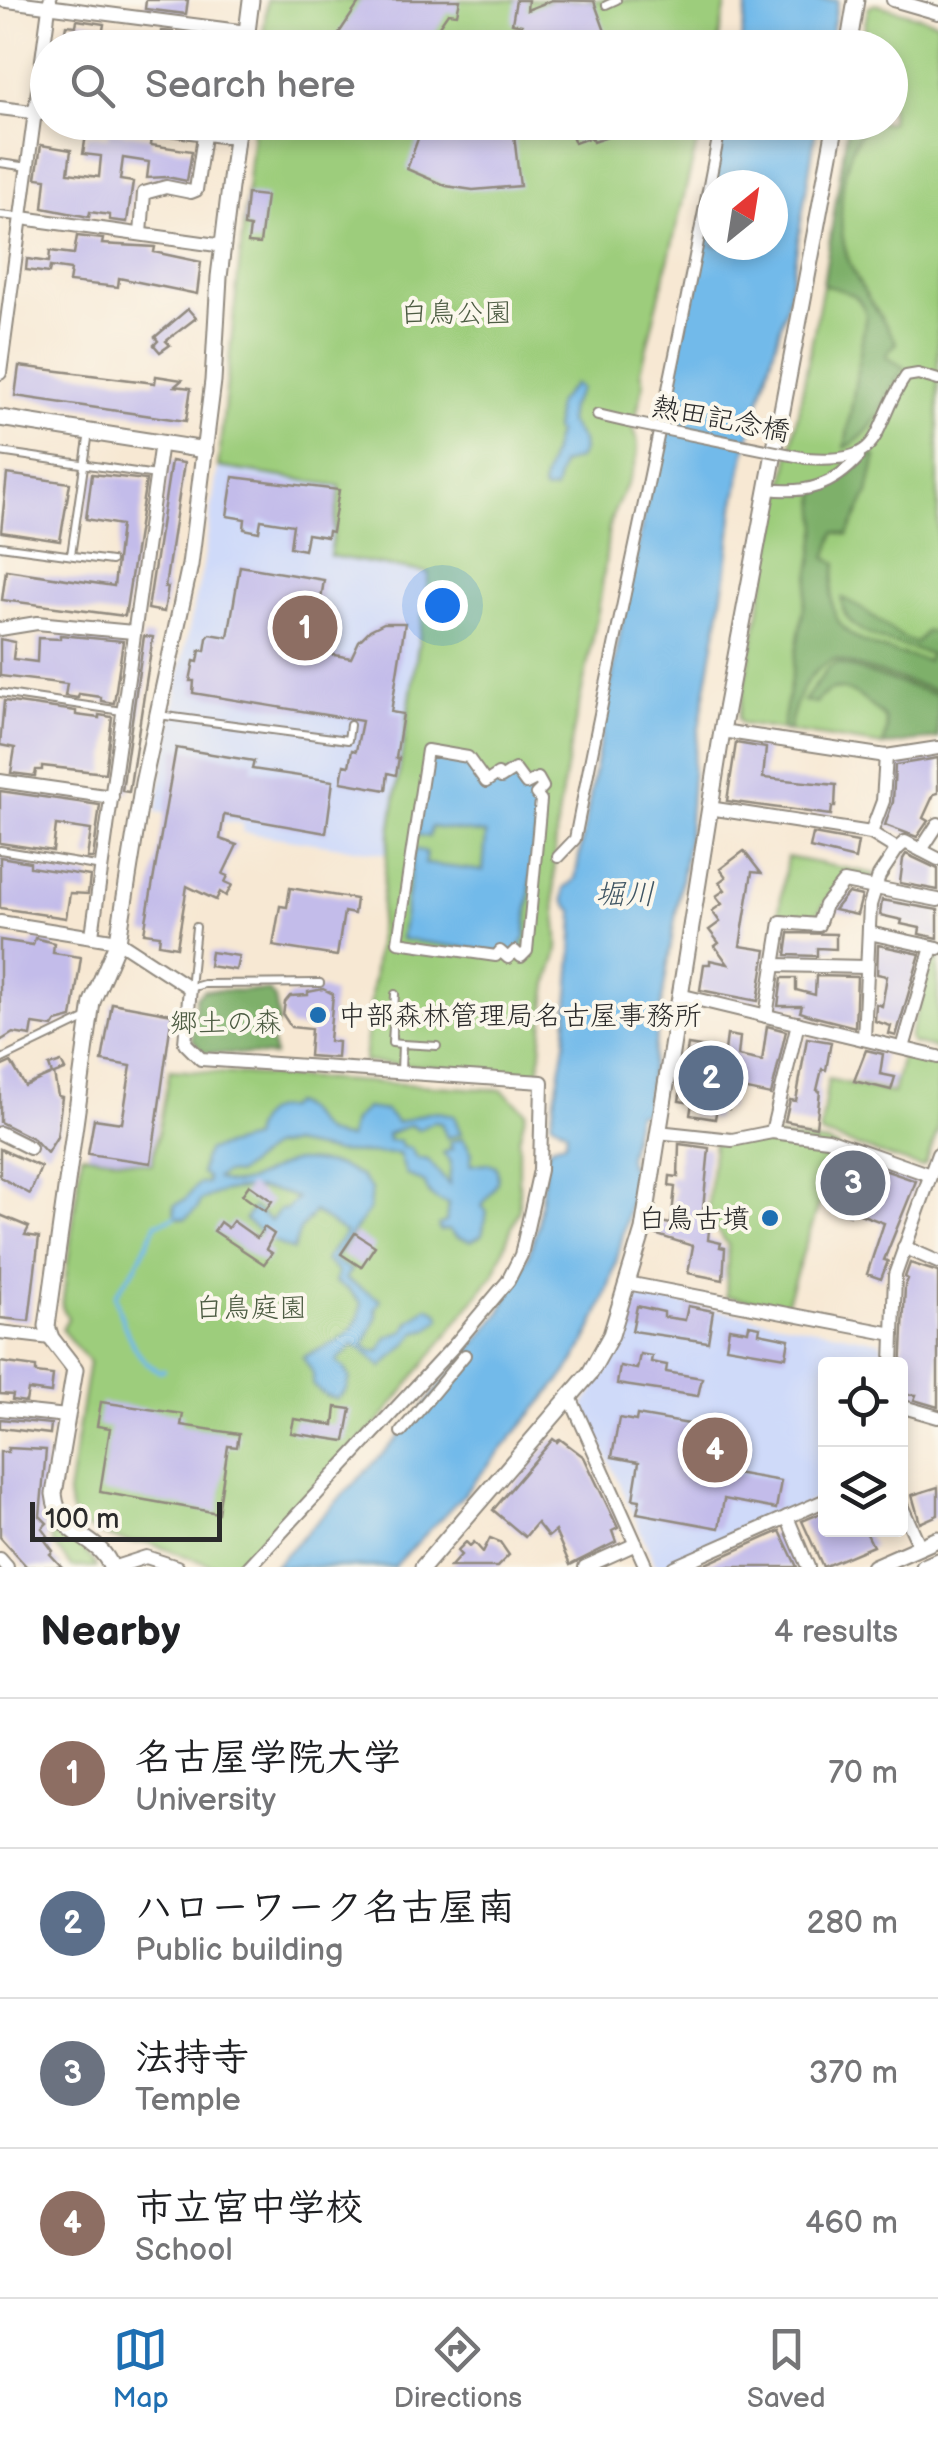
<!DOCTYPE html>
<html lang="en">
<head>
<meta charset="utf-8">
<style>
  body { margin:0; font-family:"Balsamiq Sans","Klee One",sans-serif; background:#f2f2f2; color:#202124 }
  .controls { position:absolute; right:30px; bottom:30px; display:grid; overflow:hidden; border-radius:10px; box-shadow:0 5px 15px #0003 }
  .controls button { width:90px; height:90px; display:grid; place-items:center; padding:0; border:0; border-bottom:2px solid #e0e0e0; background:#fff; color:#202124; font:50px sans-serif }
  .compass { position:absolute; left:698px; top:170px; width:90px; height:90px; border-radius:50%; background:#fff; box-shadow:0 5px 15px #0003; rotate:30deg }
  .scale { position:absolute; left:30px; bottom:25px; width:192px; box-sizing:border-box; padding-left:10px; border:5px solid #2b2b2b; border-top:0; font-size:28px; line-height:35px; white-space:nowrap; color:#2b2b2b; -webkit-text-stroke:8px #fbf7ec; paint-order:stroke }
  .you { position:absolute; left:442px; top:605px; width:35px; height:35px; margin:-25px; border:8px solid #fff; border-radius:50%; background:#1a73e8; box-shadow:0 0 0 15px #1a73e833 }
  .badge { display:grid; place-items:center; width:65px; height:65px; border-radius:50%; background:#1f6fb2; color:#fff; font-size:32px; font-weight:700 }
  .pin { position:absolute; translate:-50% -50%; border:5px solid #fff; box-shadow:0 2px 10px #0006 }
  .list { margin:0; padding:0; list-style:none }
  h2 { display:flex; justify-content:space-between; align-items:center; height:130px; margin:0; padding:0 40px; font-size:42px }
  h2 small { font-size:32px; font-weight:400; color:#757577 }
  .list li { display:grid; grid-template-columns:65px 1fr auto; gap:30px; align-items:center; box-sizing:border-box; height:150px; padding:0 40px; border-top:2px solid #e0e0e0 }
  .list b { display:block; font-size:38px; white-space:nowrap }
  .list p { margin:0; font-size:32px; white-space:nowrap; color:#757577 }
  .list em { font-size:32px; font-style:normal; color:#757577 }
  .icon { flex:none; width:55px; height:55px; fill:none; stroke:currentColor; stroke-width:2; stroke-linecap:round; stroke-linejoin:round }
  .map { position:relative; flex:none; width:938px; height:1567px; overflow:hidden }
  .search { position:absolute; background:#fff; box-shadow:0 5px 15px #0003; left:30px; right:30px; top:30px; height:110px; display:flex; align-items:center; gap:25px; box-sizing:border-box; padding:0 35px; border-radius:55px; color:#757577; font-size:38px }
  .sheet { height:730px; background:#fff }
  nav { display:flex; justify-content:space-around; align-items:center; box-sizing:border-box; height:140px; border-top:2px solid #e0e0e0; background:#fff; font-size:28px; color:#757577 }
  nav a { display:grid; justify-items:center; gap:5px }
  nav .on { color:#1f6fb2 }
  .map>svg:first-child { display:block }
</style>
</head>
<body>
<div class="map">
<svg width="938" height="1567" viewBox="0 0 938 1567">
  <rect width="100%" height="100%" fill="#fbf7ec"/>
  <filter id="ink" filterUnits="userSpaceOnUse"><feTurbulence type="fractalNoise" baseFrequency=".01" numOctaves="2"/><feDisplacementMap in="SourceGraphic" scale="20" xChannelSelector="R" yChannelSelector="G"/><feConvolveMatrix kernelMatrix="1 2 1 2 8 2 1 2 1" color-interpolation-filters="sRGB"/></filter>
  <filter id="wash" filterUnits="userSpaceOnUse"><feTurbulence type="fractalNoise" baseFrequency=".0048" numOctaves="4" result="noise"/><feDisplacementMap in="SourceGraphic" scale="40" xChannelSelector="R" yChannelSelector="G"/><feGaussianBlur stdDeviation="2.25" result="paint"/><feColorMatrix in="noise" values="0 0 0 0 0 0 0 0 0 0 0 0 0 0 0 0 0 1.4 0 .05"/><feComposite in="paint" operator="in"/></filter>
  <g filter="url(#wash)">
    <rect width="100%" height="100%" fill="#f7e8d3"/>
    <g fill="#cfdaf9">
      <polygon points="218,467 441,502 387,854 242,832 243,824 156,812 180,670 203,566"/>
      <polygon points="643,1296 879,1341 883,1346 883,1364 826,1364 825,1495 665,1567 656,1566 584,1405 614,1360 623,1342 637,1299"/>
    </g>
    <g fill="#9dcd7b" stroke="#647c53" stroke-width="2.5">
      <polygon points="267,0 727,0 717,47 262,48"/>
      <polygon points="875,4 938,22 938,738 883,746 742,724 738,719 823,285 848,123 890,122 890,48 861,47 868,8"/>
      <path d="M254 123H702L641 371 644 383 633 428C652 462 611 500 608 534 601 628 572 718 559 811 555 836 554 862 554 887 554 907 559 927 558 948 557 961 550 971 548 984 543 1014 542 1045 539 1075L364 1062 387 854 429 573 330 556 340 486 218 467Z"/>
      <polygon points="787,857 875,874 868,882 843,877 813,920 778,918"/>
      <polygon points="938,953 938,1049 912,1043 909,1038 934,955"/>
      <polygon points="902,1056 938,1065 938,1130 925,1165 920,1167 820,1134 828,1079 893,1093"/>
      <path d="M170 1070 502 1090 526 1111 519 1139V1209L494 1274 381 1420 237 1567H216L146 1542C128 1546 87 1533 76 1518 70 1511 69 1503 68 1494L89 1362 62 1330 68 1318 62 1307 82 1154 152 1164Z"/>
      <polygon points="771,1136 827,1143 838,1147 785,1307 726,1296 728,1245 707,1217 714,1142"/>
      <path d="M44 1507H49C57 1534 84 1543 97 1567H72L53 1544Z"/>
    </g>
    <g fill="#7eb06b" stroke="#546e4b" stroke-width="2.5">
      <path d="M848 123H868C853 140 846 163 843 186 833 261 861 283 897 343L889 350 886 357 905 368C879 397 884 427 845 448L866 314C859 292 844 291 823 285Z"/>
      <path d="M870 454 876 456 868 493 848 535 835 532 826 558 837 563C815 640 867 645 927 661L930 654C903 645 839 637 842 598 866 606 895 639 916 643L926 631 938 634V691L835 659C805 671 794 702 789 731L782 730 818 527 816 494 847 475Z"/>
      <path d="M837 663 938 695V738L883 746 887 729 885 718C865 700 838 672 816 703L804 701 829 667Z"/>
      <path d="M204 990 269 991 275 999 279 1023C264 1032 274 1042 274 1056L203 1052 192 1039 196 997Z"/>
    </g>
    <g fill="#72baea" stroke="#4e728a" stroke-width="2.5" fill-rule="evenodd">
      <polygon points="748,0 838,0 829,47 740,47"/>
      <path d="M725 123H817L789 296 745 453 734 507 726 576 693 762 688 838 644 1113H637L628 1158 631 1170 635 1172C624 1241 606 1319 564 1376L463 1495 394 1567H273L398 1438 499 1314 528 1256 538 1225 547 1151 553 1145 565 1142 567 1131 551 1121 565 1044 572 958 574 918 573 911 564 901V889L575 879 624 611ZM713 185H773V245H713Z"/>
      <polygon points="574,384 580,389 570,407 568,422 582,441 583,451 578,459 561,464 555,490 545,491 542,487 557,433 554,430 557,403"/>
      <polygon points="429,753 466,759 485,785 515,772 525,786 536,781 539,801 525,939 521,944 524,949 508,954 401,939 414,849 426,852 425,864 483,871 486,834 431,827 429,837 417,835"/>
      <path d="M292 1103C320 1115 310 1138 349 1138L353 1121 366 1108 386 1111 397 1123C419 1116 431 1107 454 1116L461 1134 447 1138 441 1123 433 1122 418 1130 411 1125 387 1134 388 1140 400 1141 402 1147 410 1148 417 1158 428 1160 449 1185 451 1162 443 1153 452 1149 449 1142 463 1138 472 1153 470 1165 488 1163 496 1166C502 1185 491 1191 482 1206L487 1212 482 1235 471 1241 457 1237 448 1230 440 1231 438 1225 446 1222 448 1204C435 1200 428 1196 425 1183L406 1174 399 1154 333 1152 290 1144 271 1147 237 1174 225 1173 216 1178C243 1194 265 1169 291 1162 301 1159 338 1164 346 1169 351 1171 355 1175 360 1176L371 1189 369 1210 333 1260 351 1270 345 1279 381 1300 376 1308 377 1317 364 1345 371 1351H380L387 1337 405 1331 409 1322 428 1307 438 1312 441 1319 429 1329 416 1332C407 1348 393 1354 382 1368L361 1348 352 1346 336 1362 344 1368 350 1378 345 1392 336 1399 323 1394 313 1385V1373L303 1357C330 1344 360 1337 361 1303L349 1290 335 1282 338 1272 325 1260 345 1233 314 1212 300 1230 293 1250 276 1243 245 1220 253 1208 271 1221 279 1210 287 1209 297 1198C267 1186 228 1184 200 1201L198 1208 185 1219 175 1217 174 1205 185 1200 198 1184 207 1183V1177L201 1174 203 1160 208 1150 252 1139C255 1118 265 1107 286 1108Z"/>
    </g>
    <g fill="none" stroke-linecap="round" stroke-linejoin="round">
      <path stroke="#72baea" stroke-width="4" d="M164 1370 159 1371C134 1360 121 1320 115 1295L136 1266 157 1223 175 1217"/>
    </g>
    <g id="blocks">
      <g fill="#c3bcea">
        <polygon points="146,0 188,0 186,14 145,9"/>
        <polygon points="361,0 460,0 457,14 448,13 424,48 329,48"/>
        <polygon points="516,0 528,0 527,10 552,0 594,1 611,48 530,48 522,25 512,23"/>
        <polygon points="77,20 104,24 101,42 64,36 66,25 76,26"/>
        <polygon points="161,31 173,32 171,48 130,48 132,33 153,36 161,34"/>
        <polygon points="424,122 613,122 617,134 593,142 591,137 575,143 571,133 560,136 557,127 514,135 520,186 473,190 446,186 407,169"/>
        <polygon points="109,131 152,138 151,145 192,151 187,181 167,177 147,178 149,162 123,158 120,180 133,182 127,222 110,220 110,215 90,212 89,217 43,208 46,179 36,178 41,145 71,150 68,173 99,177 101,156 83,154 85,141 88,135 108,138"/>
        <polygon points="247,194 266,196 260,244 248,243 250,227 244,226"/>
        <polygon points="77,236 103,239 102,244 155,247 154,252 201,262 197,294 119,278 118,287 69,282 71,270 50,267 49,273 26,270 27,259 49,262 50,251 74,254"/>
        <polygon points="188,309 196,318 166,341 170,345 160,352 154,345 158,341 155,337"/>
        <polygon points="19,366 155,383 156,376 182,380 175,386 191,388 186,421 15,396"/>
        <polygon points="171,461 184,463 165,587 168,587 164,612 148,609"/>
        <polygon points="7,474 70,483 60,541 1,532"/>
        <polygon points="92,474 146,480 125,616 2,600 6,570 114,586 121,525 86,519"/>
        <polygon points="233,477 339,490 332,532 328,531 327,537 307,534 304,550 290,547 293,525 261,520 259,532 244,529 245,519 227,516"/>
        <polygon points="240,566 324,580 313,651 351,658 359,641 370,630 384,623 405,623 391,712 403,714 396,758 399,758 396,775 388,773 386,790 341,782 344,765 349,766 352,750 356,751 362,721 193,693 194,681 190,681 194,661 198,662 200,650 205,651 207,638 210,634 228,637"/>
        <polygon points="60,635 123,641 114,703 101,701 101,697 79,694 78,698 65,696 67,684 0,676 0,639 15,642 13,659 37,662 38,638 60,639"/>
        <polygon points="144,636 153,637 129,792 122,791"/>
        <polygon points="4,701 76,711 76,715 99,718 99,715 112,717 105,773 42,766 42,770 36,770 35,776 11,773 15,748 0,745"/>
        <polygon points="736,743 766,748 763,778 836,785 835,807 832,807 831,815 727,801"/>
        <polygon points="176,748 254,761 252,769 333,781 326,833 224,815 220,839 237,845 223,874 228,876 225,882 232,885 226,896 220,892 216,900 187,886 177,947 159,944 160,935 144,933"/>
        <polygon points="938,758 938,793 934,794 923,818 928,821 917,837 885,825 893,802 895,765"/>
        <polygon points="0,791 100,805 93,858 87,858 91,830 56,825 53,851 0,843"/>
        <polygon points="813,834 858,842 855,859 810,848"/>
        <polygon points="744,851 761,873 752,872 740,946 766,950 758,1001 700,990 704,964 710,964 710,960 728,964 715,946 719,943 709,930 720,922 712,911 722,904 716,896 725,890 719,882 726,877 720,869"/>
        <polygon points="906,854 938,869 938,890 900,883 903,859"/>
        <polygon points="0,857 30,862 30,867 90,876 88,894 70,893 66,918 0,908"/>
        <polygon points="290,888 356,899 354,914 344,912 337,956 273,946 280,906 287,907"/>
        <polygon points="848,893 862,896 857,915 834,910"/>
        <polygon points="882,900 938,910 938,938 919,934 920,928 901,924 902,920 880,915"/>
        <polygon points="789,933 836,934 836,949 817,948 817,956 786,955"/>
        <polygon points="35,938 54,943 53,953 81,957 72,1018 56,1022 53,1027 33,1024 31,1036 13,1033 0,1041 0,940 33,945"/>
        <polygon points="878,945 920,954 896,1036 889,1034 891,1026 875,1021 876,1004 882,1006 887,976 877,974"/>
        <polygon points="211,952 239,956 236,970 209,966"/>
        <polygon points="816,976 857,977 855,1027 812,1016 800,1012 802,1006 778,1006 782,978 796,978 796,990 815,995"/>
        <polygon points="323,989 333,994 329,1041 338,1042 337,1058 309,1056 311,1029 291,1027 283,1015 285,1002 290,996 308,995 308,992"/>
        <polygon points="112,1003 172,1014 151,1163 88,1154 94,1119 122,1123 131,1066 102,1061"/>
        <polygon points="767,1026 786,1031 771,1095 733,1087 729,1109 717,1107 715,1119 690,1115 692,1103 679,1101 688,1045 725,1051 727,1035 740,1037 738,1056 762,1061"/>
        <polygon points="807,1038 831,1042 826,1070 822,1069 817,1090 820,1091 816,1127 785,1121 790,1100 796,1101"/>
        <polygon points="866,1050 883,1054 880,1074 895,1077 891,1090 854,1081"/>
        <polygon points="11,1062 25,1086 52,1074 49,1066 61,1062 65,1070 54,1074 58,1096 62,1097 57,1137 47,1153 34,1139 0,1122 0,1067"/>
        <polygon points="679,1144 709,1148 701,1229 709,1230 708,1240 721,1243 720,1247 725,1248 723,1280 688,1273 693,1246 657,1235 660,1222 671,1224 675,1187 669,1186 670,1176 678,1177"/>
        <polygon points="0,1149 41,1167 30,1194 0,1177"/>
        <polygon points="838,1154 916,1181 884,1260 888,1261 881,1279 867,1274 884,1223 852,1211 850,1215 834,1209 836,1205 826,1201 837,1172 832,1170"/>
        <polygon points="249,1185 272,1201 265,1211 242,1195"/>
        <polygon points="0,1215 29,1227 25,1235 39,1237 29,1321 0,1318"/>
        <polygon points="233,1221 257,1238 264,1227 274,1234 266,1249 272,1253 264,1264 214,1231 220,1222 228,1228"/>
        <polygon points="355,1233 375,1246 361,1267 341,1254"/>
        <polygon points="910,1263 938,1272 938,1407 914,1400 916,1395 900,1394 905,1286 908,1279 905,1277"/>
        <polygon points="637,1306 664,1312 664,1317 685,1320 688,1306 713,1311 708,1342 632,1331"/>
        <polygon points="749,1325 760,1327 759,1333 789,1339 786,1357 726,1347 729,1328 748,1331"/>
        <polygon points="640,1354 652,1356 651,1362 667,1365 666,1372 702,1378 698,1396 617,1384 620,1366 637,1369"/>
        <polygon points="0,1362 36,1367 36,1373 53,1375 51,1393 28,1390 26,1402 12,1400 13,1395 0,1394"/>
        <polygon points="101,1402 183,1414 181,1425 239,1434 237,1447 228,1446 218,1513 100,1492 110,1428 97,1426"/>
        <polygon points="336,1407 351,1409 345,1441 291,1433 294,1419 334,1425"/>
        <polygon points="637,1415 718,1429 712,1469 781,1481 776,1509 724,1499 719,1528 637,1513 640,1500 633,1499 639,1462 612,1457 619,1418 636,1421"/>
        <polygon points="0,1419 51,1424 50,1434 0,1428"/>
        <polygon points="553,1439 557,1442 560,1439 584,1457 618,1528 612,1531 616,1542 570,1565 555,1531 548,1537 537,1523 525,1537 493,1510"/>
        <polygon points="8,1448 46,1450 40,1516 47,1523 42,1528 48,1536 44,1539 53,1551 50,1554 62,1567 27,1567 0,1537 0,1452 8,1452"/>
        <polygon points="938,1487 938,1515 920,1523 912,1495"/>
        <polygon points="826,1511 826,1530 865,1530 873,1546 823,1567 802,1521"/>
        <polygon points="780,1531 797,1567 699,1567"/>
        <polygon points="490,1538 500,1542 509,1555 497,1567 450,1567 461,1555 457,1551 466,1542 470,1546 474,1542 483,1552"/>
      </g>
    </g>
  </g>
  <g filter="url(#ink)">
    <use href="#blocks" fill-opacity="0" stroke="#918a7f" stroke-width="2.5"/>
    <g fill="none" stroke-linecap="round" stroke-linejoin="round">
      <g stroke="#918a7f" stroke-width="10">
        <g id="service">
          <polyline points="606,5 617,0"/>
          <polyline points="0,163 28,167"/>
          <polyline points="0,215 19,217"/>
          <polyline points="0,452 156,475"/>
          <polyline points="0,546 111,561"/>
          <polyline points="71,555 89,432"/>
          <polyline points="0,693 122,711"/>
          <polyline points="158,715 348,740 350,725"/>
          <polyline points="0,850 102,867"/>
          <polyline points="196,927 190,988 204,984 320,983"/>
          <polyline points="395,994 392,1043 402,1044"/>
          <polyline points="0,1060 89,1017"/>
          <polyline points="401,1072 402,1044 437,1046"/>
        </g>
      </g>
      <g stroke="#918a7f" stroke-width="14">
        <g id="pedestrian">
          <polyline points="598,415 628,422"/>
          <path d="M806 458C890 465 869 429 906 376L918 374 938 380"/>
          <path d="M768 489C806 494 833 486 859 457"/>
          <polygon points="427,750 468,757 486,782 498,774 501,778 515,769 526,784 538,778 543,787 536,794 541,800 527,951 521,957 515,951 508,958 500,951 496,956 398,942"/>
          <path d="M558 857 575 839C621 600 677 362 721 122"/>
          <polyline points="401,1432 465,1355"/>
        </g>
      </g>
      <g stroke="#918a7f" stroke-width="16">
        <g id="minor">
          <polyline points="0,0 247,32"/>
          <polyline points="893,0 938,13"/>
          <polyline points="217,48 220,29"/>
          <polyline points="0,108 48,114"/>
          <polyline points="116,122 236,138"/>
          <polyline points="22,218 224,246"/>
          <polyline points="141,234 144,193 166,187 191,192 196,190 206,122"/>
          <polyline points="0,373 50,0"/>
          <polyline points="0,629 37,623 133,632"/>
          <polyline points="722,731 886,756 938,748"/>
          <polyline points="0,781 112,797"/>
          <polyline points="709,808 871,833 897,849 879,876 870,905 864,1039"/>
          <polyline points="871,833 883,801 886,756"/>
          <polyline points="897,849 905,842 938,859"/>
          <polyline points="921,850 938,824"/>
          <polyline points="0,922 118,941 190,988 185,1043 201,1059 542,1082 540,1170 521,1255 508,1281 453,1347 249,1567"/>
          <polyline points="869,933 938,948"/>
          <polyline points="92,935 161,442"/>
          <polyline points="774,965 867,967"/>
          <polyline points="679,995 938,1057"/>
          <polyline points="766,1016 781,922 818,925 825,905 844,882 938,900"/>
          <polyline points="903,1048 932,947"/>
          <polyline points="658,1132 732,1140 772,1132 828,1139 930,1175"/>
          <polyline points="772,1132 798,1023"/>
          <polyline points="0,1133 30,1148"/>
          <polyline points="904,1247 938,1262"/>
          <polyline points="627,1283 893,1334"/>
          <polyline points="0,1332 51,1338"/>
          <polyline points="892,1364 895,1275 938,1154"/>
          <polyline points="570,1397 646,1567"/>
          <polyline points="900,1406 938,1417"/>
          <polyline points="0,1409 67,1416"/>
          <polyline points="900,1503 920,1547"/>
          <polyline points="787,1517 808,1567"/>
          <polyline points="0,1559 7,1567"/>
          <polyline points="115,1567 146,1557 177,1567"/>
          <polyline points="585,1567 636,1544"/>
          <polyline points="674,1567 826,1500"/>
        </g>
      </g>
      <g stroke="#918a7f" stroke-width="19">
        <g id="tertiary">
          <polyline points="245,48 251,0"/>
          <polyline points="848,48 856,0"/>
          <polyline points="0,418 205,450"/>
          <path d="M111 1567C99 1534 59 1539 54 1494L75 1369 51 1338 47 1326 92 1002 118 941 143 783 190 565 213 381 219 277 238 122"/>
          <polyline points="423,1567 590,1373 611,1335 643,1230 722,731 836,122"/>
          <polyline points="874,1567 938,1539"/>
          <polyline points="924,1567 938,1561"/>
        </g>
      </g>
      <use href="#service" stroke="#fff" stroke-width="6"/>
      <use href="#pedestrian" stroke="#fff" stroke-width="10"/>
      <use href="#minor" stroke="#fff" stroke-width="12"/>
      <use href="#tertiary" stroke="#fff" stroke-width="15"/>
      <g stroke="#918a7f" stroke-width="14" stroke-linecap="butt">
        <polyline id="pedestrian-bridge" points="628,422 806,458"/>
      </g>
      <use href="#pedestrian-bridge" stroke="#fff" stroke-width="10"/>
    </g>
  </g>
  <g fill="#1f6fb2" stroke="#fbf7ec" stroke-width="4">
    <circle cx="318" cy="1015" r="10"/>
    <circle cx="770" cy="1218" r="10"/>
  </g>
  <g text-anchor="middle" stroke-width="8" stroke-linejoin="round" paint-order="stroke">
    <g font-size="28" fill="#4d5c43" stroke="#fbf7ec">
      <text x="456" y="322">白鳥公園</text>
      <text x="226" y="1032">郷土の森</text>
      <text x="251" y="1317">白鳥庭園</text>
    </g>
    <g font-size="28" fill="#2b2b2b" stroke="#fbf7ec">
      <text transform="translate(721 418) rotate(11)" y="10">熱田記念橋</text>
    </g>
    <g font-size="28" fill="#2b2b2b" stroke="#fbf7ec" text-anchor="start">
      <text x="338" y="1025">中部森林管理局名古屋事務所</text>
      <text x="750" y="1228" text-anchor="end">白鳥古墳</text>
    </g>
    <g font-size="30" font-style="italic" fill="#405664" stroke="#fbf7ec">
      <text x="625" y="904">堀川</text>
    </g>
  </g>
</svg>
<div class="controls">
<button><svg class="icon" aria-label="locate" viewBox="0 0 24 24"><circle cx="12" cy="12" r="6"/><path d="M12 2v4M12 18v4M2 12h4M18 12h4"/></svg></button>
<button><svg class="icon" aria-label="layers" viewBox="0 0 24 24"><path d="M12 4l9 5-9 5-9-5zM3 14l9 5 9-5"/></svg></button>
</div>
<svg class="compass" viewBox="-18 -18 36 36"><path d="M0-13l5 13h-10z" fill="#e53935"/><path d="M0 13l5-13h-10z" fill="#757577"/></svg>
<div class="scale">100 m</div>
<div class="you"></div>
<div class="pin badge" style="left:305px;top:628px;background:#8d6e63">1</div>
<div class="pin badge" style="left:711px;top:1078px;background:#5c6f8a">2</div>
<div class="pin badge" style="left:853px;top:1183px;background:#6b7280">3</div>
<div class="pin badge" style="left:715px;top:1450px;background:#8d6e63">4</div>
<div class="search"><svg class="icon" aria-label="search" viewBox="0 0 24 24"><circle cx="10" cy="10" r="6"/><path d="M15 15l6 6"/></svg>Search here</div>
</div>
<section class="sheet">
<h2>Nearby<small>4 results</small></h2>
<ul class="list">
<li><span class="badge" style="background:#8d6e63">1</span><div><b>名古屋学院大学</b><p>University</p></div><em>70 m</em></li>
<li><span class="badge" style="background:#5c6f8a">2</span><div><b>ハローワーク名古屋南</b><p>Public building</p></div><em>280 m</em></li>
<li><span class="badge" style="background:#6b7280">3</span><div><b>法持寺</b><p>Temple</p></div><em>370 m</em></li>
<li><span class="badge" style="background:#8d6e63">4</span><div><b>市立宮中学校</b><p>School</p></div><em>460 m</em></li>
</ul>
</section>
<nav>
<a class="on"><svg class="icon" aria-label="map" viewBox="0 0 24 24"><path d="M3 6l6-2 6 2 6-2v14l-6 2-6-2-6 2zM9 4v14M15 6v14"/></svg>Map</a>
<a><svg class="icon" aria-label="directions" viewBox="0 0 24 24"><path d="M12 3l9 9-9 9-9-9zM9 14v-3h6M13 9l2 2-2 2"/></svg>Directions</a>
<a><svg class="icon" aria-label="saved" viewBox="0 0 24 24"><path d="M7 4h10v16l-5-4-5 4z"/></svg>Saved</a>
</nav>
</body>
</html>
